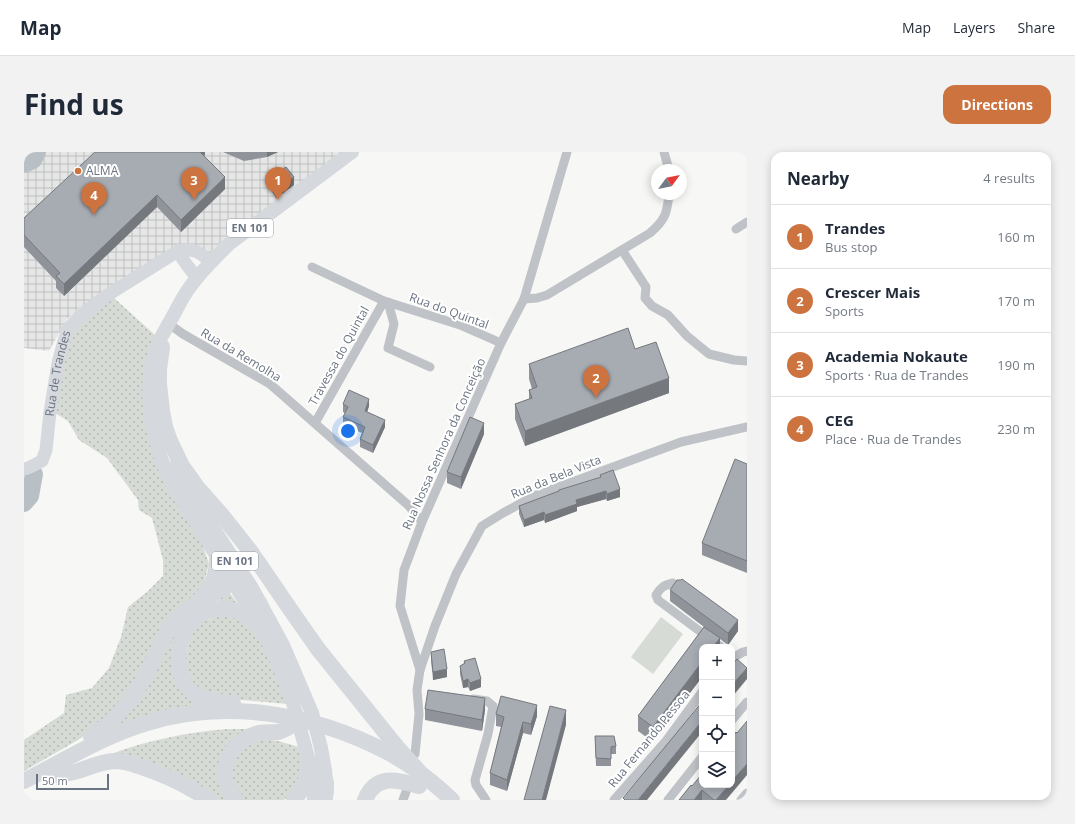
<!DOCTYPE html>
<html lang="en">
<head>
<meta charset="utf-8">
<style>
  body { margin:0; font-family:"Open Sans",sans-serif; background:#f2f2f3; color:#1f2937 }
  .controls { position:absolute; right:12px; bottom:12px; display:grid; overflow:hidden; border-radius:8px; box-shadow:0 2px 10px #0003 }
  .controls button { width:36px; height:36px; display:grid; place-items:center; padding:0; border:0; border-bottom:1px solid #e0e1e3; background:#fff; color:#1f2937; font:20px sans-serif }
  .compass { position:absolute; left:627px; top:12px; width:36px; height:36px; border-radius:50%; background:#fff; box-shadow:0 2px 10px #0003; rotate:57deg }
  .scale { position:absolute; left:12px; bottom:10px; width:73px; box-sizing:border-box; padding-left:4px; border:2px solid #6a7482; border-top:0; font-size:11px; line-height:14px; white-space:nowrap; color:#6a7482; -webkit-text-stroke:3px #fff; paint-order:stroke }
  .you { position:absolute; left:324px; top:279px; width:14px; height:14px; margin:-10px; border:3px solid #fff; border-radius:50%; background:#1a73e8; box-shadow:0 0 0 6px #1a73e833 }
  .badge { display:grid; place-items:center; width:26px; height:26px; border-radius:50%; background:#cd733f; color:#fff; font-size:13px; font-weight:700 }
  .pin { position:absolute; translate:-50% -33px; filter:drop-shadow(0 1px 2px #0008) }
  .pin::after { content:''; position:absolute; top:21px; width:14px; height:12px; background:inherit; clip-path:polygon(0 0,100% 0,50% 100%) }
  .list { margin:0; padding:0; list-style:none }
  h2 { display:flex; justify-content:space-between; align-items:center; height:52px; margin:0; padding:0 16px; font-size:17px }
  h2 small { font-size:13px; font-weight:400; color:#747a83 }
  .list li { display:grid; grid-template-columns:26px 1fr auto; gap:12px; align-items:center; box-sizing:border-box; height:64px; padding:0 16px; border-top:1px solid #e0e1e3 }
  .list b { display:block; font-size:15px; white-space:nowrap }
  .list p { margin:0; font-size:13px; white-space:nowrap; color:#747a83 }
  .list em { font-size:13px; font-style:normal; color:#747a83 }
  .icon { flex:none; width:22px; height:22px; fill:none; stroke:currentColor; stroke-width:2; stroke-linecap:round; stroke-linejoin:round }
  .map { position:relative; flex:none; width:723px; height:648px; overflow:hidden; border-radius:12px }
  header { display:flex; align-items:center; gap:24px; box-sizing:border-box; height:56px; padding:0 20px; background:#fff; border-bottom:1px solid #e0e1e3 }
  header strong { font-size:19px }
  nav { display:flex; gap:22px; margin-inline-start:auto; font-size:14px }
  .intro { display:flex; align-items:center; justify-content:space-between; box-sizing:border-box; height:96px; padding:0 24px }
  h1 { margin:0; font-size:28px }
  .button { padding:10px 18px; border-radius:12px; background:#cd733f; color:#fff; font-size:14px; font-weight:700 }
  main { display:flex; gap:24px; padding:0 24px }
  aside { flex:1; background:#fff; border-radius:12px; box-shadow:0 2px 10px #0003 }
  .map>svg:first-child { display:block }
</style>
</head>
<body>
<header>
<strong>Map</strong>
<nav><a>Map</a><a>Layers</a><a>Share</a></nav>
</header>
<div class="intro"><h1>Find us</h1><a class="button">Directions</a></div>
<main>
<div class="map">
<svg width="723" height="648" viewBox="0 0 723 648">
  <defs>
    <pattern id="industrial-grid" width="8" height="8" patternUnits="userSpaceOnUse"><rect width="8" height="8" fill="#e5e6e5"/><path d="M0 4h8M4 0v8" fill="none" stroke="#bebfbf"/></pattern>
    <pattern id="grass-dots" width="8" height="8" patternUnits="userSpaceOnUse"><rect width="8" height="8" fill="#d6dbd5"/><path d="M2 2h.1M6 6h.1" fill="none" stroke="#b2b6b2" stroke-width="1.8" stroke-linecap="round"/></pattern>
  </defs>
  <rect width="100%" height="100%" fill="#f7f7f5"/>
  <polygon fill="url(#industrial-grid)" points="21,0 327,0 190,104 166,97 86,142 55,156 43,167 25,199 0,196 0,21 14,14"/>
  <g fill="url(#grass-dots)">
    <polygon points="89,145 132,184 120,258 177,388 185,412 178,437 100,546 82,568 54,588 0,619 0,588 40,561 42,543 68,536 85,516 97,485 104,455 123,440 139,424 139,408 128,366 115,358 114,348 83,306 55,288 44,269 31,261 46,180"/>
    <polygon points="205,440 216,455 191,448"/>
    <polygon points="199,463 223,469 240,495 264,552 207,547 178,540 165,526 161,508 167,481 177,470"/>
    <polygon points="156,472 148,499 178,552 164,555 89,576"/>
    <path d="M204 577H224L213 586 206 648H194L188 644 87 602C125 588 164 580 204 577Z"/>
    <path d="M237 588C252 587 264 592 278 596V624L265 644 260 648H221L218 645 208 630 210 605 222 595Z"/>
  </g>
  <polygon fill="#d6dbd5" points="637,465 659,482 629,522 607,505"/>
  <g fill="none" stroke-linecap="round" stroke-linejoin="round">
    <g stroke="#b8c0c5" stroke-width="18">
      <polyline points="0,12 9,8 13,0"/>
      <polyline points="0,351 6,344 10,322"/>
    </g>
    <g stroke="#bfc2c6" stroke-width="9">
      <polyline points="640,0 645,18"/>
      <polyline points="712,77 723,70"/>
      <polyline points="598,98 622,135 621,146 628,154 644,163 663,184 685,202 710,208 723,209"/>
      <polyline points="288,115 360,149 436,173 477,191"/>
      <path d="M500 147 513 146 523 143 626 81C641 68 643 62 645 42"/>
      <polyline points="364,150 370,172 364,196 406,215"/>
      <polyline points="145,172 159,182 246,232 384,353 398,370"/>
      <polyline points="291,271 360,149"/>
      <path d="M654 434 649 431C640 433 636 436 632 443L634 448 697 495"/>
      <polyline points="708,506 719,500 723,499"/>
      <polyline points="396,518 411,474 432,422 458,374 479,361 510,344 657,290 723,275"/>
      <polyline points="449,547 463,549 469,554 464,582 451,628 452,633 462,648"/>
      <polyline points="708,568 723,550"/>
      <polyline points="391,602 395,562 393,538 396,518 376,454 380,418 398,370 477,191 500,147 543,0"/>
      <polyline points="379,648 383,637"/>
      <polyline points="590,648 642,589 678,540"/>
      <polyline points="644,648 678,605"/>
      <polyline points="717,648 723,641"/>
    </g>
    <g stroke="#d5d8dc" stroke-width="13">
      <path d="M154 99C159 109 166 117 173 126"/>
      <path id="s1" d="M0 317 4 316 18 309 22 298 26 260 34 211 43 178 56 164 82 144 154 99C170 96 174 99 187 110"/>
    </g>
    <g stroke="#d5d8dc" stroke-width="14">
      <polyline points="151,315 162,334 228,436 259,493 288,561 297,596 301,618 303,640"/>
      <path d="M290 648 289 628 285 609 269 551 253 509 240 482 225 456 148 332C129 293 118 246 130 202 134 189 142 177 149 164 154 155 159 144 166 135 177 119 191 106 205 92L328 0"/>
    </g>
    <g stroke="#d5d8dc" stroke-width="16">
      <polyline points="138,195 135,218 135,232 138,259 141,275 146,289 158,314 173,335 197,362 227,400 266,457 294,497 373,595 400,625"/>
      <polyline points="181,447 206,432 216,431 220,433 230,446 236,452"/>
      <path d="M209 551C195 550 177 549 166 538 159 532 156 523 155 514 152 486 167 458 197 457 205 457 213 458 220 462 228 467 234 475 240 482"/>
      <path d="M67 585C95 567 114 540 128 511 134 500 138 487 144 478 150 470 157 464 164 458 183 443 194 430 193 404"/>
      <path d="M33 623C40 622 48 621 54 619 66 615 77 610 90 609 98 609 106 611 114 614 139 622 163 633 185 648"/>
      <path d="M0 629C41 608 79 584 123 571 203 546 290 562 363 600 386 612 409 630 428 648"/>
      <path d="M213 648C190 626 202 591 232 582 239 579 246 581 254 580 257 580 261 577 265 575"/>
      <path d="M270 648C281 635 284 625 285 609"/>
      <polyline points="301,648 302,630"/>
      <path d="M341 648C352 621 373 628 395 634"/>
    </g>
  </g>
  <g fill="#90949a">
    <polygon points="181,0 181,3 180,4 201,37 157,80 133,55 40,144 32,136 32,129 0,95 0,66"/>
    <polygon points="199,0 254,0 243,5 220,9"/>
    <polygon points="245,27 270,33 252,46 245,35"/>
    <polygon points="611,197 645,241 501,294 491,267 491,252 505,247 505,238 508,237 505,227 505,212"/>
    <polygon points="319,252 345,254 343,260 361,275 349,301 336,295 336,287 338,281 319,273 319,265 321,261 319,260"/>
    <polygon points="460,282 437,337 423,331 423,320"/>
    <polygon points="723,312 723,421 678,403 678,391"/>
    <polygon points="576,323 596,345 583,349 582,347 553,355 553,359 521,371 520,368 500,375 495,362 495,354 576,325"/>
    <polygon points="646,438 714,479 704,493 696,487 696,495 678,495 678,525 629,590 614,579 614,564 680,475 646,449"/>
    <polygon points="407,500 423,525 409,528 407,508"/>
    <polygon points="440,509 457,535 446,539 444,535 439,536 436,522 436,514 440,512"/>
    <polygon points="401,557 461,558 458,579 401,568"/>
    <polygon points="472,562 513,564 507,583 499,581 483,639 466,633 466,621 477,575 472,574"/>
    <polygon points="571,584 592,594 592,602 587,602 587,614 572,614"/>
    <polygon points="667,633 702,648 655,648"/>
  </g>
  <g fill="#75787d">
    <polygon points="174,0 181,0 181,3 174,9"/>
    <polygon points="243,0 254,0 243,5"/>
    <polygon points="201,25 201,37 157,80 157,68"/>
    <polygon points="270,25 270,33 252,46 252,39"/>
    <polygon points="133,43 133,55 40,144 40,132"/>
    <polygon points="645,226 645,241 501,294 501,279"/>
    <polygon points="345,247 345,254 341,267 341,259"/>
    <polygon points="361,268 361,275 349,301 349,293"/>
    <polygon points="460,271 460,282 437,337 437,325"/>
    <polygon points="596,337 596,345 583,349 583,342"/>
    <polygon points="582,339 582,347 553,355 553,359 521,371 521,363 552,348"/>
    <polygon points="520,360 520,368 500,375 500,368"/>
    <polygon points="714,468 714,479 704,493 704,481"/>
    <polygon points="696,486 696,495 689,495"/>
    <polygon points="678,510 678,525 629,590 629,575"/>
    <polygon points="723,516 723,527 708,545 708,533"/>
    <polygon points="423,517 423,525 409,528 409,520"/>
    <polygon points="444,527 444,535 439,536 439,529"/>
    <polygon points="457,527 457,535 446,539 446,531"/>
    <polygon points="461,546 461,558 458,579 458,568"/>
    <polygon points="513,553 513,564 507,583 507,572"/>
    <polygon points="542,558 542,573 522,648 518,648"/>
    <polygon points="678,569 678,580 623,648 614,648"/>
    <polygon points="499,570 499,581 483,639 483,628"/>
    <polygon points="723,612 723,623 702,648 692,648 705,633 708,633 708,629"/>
    <polygon points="678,638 678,648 670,648"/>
  </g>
  <g fill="#a7acb3" stroke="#75787d">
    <polygon points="71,0 176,0 201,25 157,68 133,43 40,132 32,124 36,121 0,83 0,66"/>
    <polygon points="262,15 270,25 252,39 245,27"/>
    <polygon points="604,176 611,197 632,190 645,226 501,279 491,252 508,246 505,238 513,235 505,212"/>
    <polygon points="325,238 345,247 341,259 361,268 349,293 336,287 341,275 319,265 324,255 319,252"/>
    <polygon points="446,265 460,271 437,325 423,320"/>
    <polygon points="711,307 723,312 723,409 678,391"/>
    <polygon points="589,318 596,337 583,342 582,339 552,348 553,352 521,363 520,360 500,368 495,354 535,339 535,338 577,325 576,323"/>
    <polygon points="658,427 714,468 704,481 646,438 653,428 657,428"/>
    <polygon points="680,475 696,486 689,495 678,495 678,510 629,575 614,564"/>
    <polygon points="420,497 423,517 409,520 407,500"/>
    <polygon points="451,506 457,527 446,531 444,527 439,529 436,514 441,511 440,509"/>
    <polygon points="713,507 723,516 708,533 708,513"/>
    <polygon points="404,538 461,546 458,568 401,557"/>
    <polygon points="477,544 513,553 507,572 499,570 483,628 466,621 480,565 472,562"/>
    <polygon points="678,550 678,569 614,648 601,648 599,646"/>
    <polygon points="526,554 542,558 518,648 500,648"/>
    <polygon points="723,569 723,612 708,629 708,585 712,580 713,581"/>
    <polygon points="571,584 590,584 592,594 587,595 587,607 572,606"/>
    <polygon points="678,622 678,633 705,633 692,648 690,648 678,638 670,648 655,648 667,633 668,634"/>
  </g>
  <circle fill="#cd733f" stroke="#fff" stroke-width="1.5" cx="54" cy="19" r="4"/>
  <g text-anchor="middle" stroke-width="4" stroke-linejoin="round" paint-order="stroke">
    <g fill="#fff" stroke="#979ea8" stroke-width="1">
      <rect x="203" y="67" width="46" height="18" rx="3"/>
      <rect x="188" y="400" width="46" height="18" rx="3"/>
    </g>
    <g font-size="11" font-weight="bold" fill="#6a7482">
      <text x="226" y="80">EN 101</text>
      <text x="211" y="413">EN 101</text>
    </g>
    <g font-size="12" fill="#6a7482" stroke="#fff" text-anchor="start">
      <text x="62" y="23">ALMA</text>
    </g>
    <g font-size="12" fill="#6a7482" stroke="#fff">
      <text transform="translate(425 159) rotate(20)" y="4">Rua do Quintal</text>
      <text transform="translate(217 203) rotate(31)" y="4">Rua da Remolha</text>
      <text transform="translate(315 204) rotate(-61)" y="4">Travessa do Quintal</text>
      <text dy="4" stroke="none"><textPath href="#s1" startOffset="109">Rua de Trandes</textPath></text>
      <text transform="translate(420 292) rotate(-66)" y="4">Rua Nossa Senhora da Conceição</text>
      <text transform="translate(532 325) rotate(-22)" y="4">Rua da Bela Vista</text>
      <text transform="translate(625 587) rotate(-51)" y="4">Rua Fernando Pessoa</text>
    </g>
  </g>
</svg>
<div class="controls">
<button>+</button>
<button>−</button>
<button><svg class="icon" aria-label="locate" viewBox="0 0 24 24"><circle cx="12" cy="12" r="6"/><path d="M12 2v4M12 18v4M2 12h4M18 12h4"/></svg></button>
<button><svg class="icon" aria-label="layers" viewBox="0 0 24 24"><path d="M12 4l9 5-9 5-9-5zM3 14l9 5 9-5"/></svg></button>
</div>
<svg class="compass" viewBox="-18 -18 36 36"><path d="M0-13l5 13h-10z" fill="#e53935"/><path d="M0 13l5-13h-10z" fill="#747a83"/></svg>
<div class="scale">50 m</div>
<div class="you"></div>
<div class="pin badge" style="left:254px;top:48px">1</div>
<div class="pin badge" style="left:572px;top:246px">2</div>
<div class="pin badge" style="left:170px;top:48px">3</div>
<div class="pin badge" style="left:70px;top:63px">4</div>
</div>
<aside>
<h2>Nearby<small>4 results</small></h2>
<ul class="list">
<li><span class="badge">1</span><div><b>Trandes</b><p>Bus stop</p></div><em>160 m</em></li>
<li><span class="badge">2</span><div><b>Crescer Mais</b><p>Sports</p></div><em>170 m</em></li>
<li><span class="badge">3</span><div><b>Academia Nokaute</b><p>Sports · Rua de Trandes</p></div><em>190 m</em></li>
<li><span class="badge">4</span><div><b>CEG</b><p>Place · Rua de Trandes</p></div><em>230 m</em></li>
</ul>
</aside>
</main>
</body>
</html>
